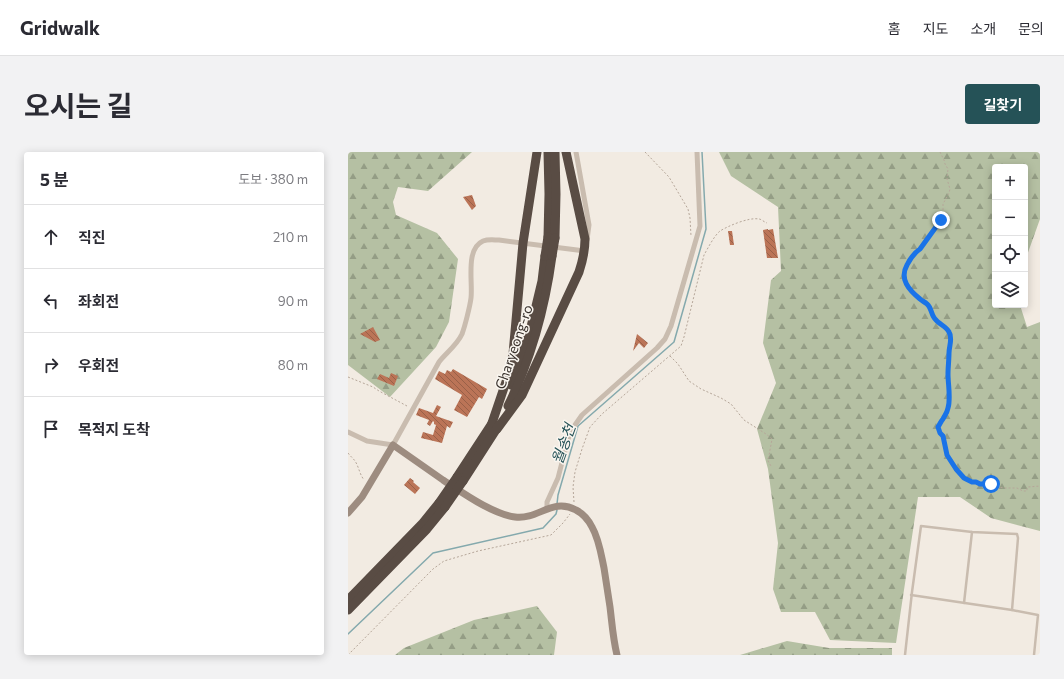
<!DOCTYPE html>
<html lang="ko">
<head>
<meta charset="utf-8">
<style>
  body { margin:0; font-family:Commissioner,"Noto Sans KR",sans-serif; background:#f2f2f3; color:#2b2b33 }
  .controls { position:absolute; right:12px; top:12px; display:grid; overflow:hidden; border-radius:4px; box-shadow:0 2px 10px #0003 }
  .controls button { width:36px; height:36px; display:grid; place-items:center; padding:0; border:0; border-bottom:1px solid #e1e1e2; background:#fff; color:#2b2b33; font:20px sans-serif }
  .stop { position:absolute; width:12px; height:12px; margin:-9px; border:3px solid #1a73e8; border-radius:50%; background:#fff }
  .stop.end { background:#1a73e8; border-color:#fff; box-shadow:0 1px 4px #0008 }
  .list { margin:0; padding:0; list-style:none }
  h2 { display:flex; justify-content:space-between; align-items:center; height:52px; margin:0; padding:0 16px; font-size:17px }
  h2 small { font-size:13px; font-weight:400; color:#7c7c81 }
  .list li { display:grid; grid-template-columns:26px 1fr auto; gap:12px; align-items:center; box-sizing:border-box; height:64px; padding:0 16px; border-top:1px solid #e1e1e2 }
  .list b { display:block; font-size:15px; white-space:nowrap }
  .list em { font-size:13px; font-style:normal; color:#7c7c81 }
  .icon { flex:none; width:22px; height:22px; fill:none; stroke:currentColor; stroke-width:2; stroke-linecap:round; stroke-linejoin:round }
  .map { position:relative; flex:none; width:692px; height:503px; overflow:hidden; border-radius:4px }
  header { display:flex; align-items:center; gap:24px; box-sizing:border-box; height:56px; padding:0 20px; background:#fff; border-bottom:1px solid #e1e1e2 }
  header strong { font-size:19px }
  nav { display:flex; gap:22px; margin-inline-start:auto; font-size:14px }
  .intro { display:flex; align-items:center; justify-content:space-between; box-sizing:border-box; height:96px; padding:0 24px }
  h1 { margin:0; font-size:28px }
  .button { padding:10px 18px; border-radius:4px; background:#255257; color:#fff; font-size:14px; font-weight:700 }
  main { display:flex; gap:24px; padding:0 24px }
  aside { flex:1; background:#fff; border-radius:4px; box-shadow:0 2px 10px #0003 }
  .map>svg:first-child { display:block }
</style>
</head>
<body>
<header>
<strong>Gridwalk</strong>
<nav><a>홈</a><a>지도</a><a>소개</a><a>문의</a></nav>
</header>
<div class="intro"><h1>오시는 길</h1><a class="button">길찾기</a></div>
<main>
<aside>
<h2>5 분<small>도보 · 380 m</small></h2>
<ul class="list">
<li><svg class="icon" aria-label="ahead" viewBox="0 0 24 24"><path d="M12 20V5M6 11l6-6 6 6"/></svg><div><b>직진</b></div><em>210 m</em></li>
<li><svg class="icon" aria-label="left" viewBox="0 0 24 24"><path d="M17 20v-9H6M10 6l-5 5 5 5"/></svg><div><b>좌회전</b></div><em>90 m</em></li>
<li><svg class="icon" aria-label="right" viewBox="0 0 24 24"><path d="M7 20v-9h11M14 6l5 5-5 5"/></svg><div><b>우회전</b></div><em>80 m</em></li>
<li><svg class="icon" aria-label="arrive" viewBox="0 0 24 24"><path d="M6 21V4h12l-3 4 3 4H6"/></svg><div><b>목적지 도착</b></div></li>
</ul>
</aside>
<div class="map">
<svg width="692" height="503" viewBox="0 0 692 503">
  <defs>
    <pattern id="forest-firs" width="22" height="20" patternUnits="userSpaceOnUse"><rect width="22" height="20" fill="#b5c0a3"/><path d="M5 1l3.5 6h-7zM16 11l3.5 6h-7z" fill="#949d85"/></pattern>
    <pattern id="building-back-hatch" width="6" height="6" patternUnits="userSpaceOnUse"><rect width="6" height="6" fill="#bb7457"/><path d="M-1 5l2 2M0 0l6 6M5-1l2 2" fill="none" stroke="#996048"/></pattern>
  </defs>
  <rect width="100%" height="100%" fill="#f2ebe2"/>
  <g fill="url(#forest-firs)">
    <polygon points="0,0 124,0 80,39 50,35 45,50 48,63 89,81 110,107 101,170 88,195 42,245 0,213"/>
    <polygon points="371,0 692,0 692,67 677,109 677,15 647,15 647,153 672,153 679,175 692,170 692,379 643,366 612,345 570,345 548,491 482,488 467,460 433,460 425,437 430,391 420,317 409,277 428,231 415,191 423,128 433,119 430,55 383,24"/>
    <polygon points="189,454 209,480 206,503 47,503 56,496 126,468"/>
    <polygon points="439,489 481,496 544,496 544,503 392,503"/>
  </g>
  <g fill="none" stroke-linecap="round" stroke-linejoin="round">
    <g stroke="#84a9ad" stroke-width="1.5">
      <polyline points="209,352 210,343 230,274 326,190 358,77 354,0"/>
      <polyline points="0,482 85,401 195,376 208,362 209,358"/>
    </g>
  </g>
  <g fill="url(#building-back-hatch)">
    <polygon points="124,43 128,54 124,58 115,45"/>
    <polygon points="420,77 420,78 425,77 430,106 419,106 415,78"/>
    <polygon points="380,79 384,79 386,93 382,93"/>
    <polygon points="25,175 32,188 27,190 12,182"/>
    <polygon points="289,182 300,191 296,196 291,191 285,199"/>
    <polygon points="105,217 139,237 134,247 131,245 119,265 106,258 114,243 87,227 91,219 97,222 99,218 103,220"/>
    <polygon points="43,221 50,224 46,234 29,227 32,222 41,226"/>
    <polygon points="89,253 93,255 88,264 105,270 102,276 99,274 94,291 73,286 75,280 85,283 88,273 86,272 86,270 85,269 82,274 79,272 81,268 68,263 71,256 85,261"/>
    <polygon points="62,326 66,329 65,330 72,336 67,342 56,333"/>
  </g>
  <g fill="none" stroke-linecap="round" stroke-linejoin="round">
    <g stroke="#b5a699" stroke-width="1" stroke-dasharray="2 2" stroke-linecap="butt">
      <polyline points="297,0 321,25 340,57 342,66 343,84"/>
      <polyline points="592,0 596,8 597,12 600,17 599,27 602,37 601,41 595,52 595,63 588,76 587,77 572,97 568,100 562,107 556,117 556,127 563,139 573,147 580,152 583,156 587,167 595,175 599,176 602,181 603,186 601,200 601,204 600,224 601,230 601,254 598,263 595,266 590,275 592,281 595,284 599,303 608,317 616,326 624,330 627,330 632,332 643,332 650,335 656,336 669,336 675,339 679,339 679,336 680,335 692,334"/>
      <polyline points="322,204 330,212 341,229 353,237 373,246 383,252 396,268 418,282 424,287 420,309 423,314"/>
      <polyline points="0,225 25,235 31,239 59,254"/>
      <path d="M0 301C2 304 5 306 7 309 11 315 11 321 16 328"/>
      <path d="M226 350 225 335 227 320 234 297 242 275 254 262 333 194 336 185 356 103C360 96 366 84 372 79 380 74 401 65 411 67 413 67 416 70 419 71"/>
      <polyline points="0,503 85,417 96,409 130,399 203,383 215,371 222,362"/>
    </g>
    <g stroke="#c9bcaf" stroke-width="2.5">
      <polyline points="563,443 664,458"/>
      <polyline points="616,451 624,380"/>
      <polyline points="557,503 564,440 573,374 624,380 669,382 670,386 664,458 690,463 686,503"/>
    </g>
    <g stroke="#c9bcaf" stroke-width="5">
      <polyline points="228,0 241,73 239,88"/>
      <path d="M0 280 19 289 45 293 91 210C98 201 109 193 114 182 117 174 122 154 123 146 125 130 117 97 135 89 140 87 146 88 151 88L237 99"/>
      <polyline points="199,357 199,350 210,326 220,287 227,273 234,263 309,196 317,187 323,174 352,74 349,0"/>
    </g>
    <path stroke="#9d8c80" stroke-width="7" d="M0 361 14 345 45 293C62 305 78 316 95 328 115 341 144 362 167 365 191 368 204 345 228 358 236 362 240 367 244 375 251 387 253 402 256 416 258 429 260 442 262 455 264 471 265 487 269 503"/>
    <g stroke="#594c44" stroke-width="9">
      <polyline points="200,85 201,42 200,0"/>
      <polyline points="207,86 208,42 207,0"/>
      <polyline points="163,233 182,179 194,129 197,104"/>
      <path d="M160 254C183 207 197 156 204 104"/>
      <polyline points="143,274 160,224 165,202 175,91 189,0"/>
      <path d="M149 277 174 243 231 120C235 108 237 99 237 87L218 0"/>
      <polyline points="109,325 145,270"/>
      <polyline points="115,329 151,273"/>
      <polyline points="0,448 74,372 91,351"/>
      <polyline points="0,458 79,377 97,355"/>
    </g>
    <g stroke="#594c44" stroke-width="9">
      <polyline points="197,104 200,85"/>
      <polyline points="204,104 207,86"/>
      <polyline points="91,351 109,325"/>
      <polyline points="97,355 115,329"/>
    </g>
  </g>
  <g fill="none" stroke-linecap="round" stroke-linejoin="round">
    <path stroke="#1a73e8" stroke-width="5" d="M593 68 572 97C566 101 562 107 559 113 551 127 561 138 572 147 574 149 577 150 579 152 584 156 583 164 588 168 591 172 599 175 601 180 605 186 601 194 601 201 601 208 600 215 600 222 600 233 603 246 600 256 599 261 597 263 595 267 593 269 592 272 590 275L592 281 595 284 599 303 608 317 616 326 624 330H628L632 332H643"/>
  </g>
  <g text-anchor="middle" stroke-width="3" stroke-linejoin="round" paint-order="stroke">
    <g font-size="14" fill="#39312c" stroke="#f9f5ef">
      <text transform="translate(166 195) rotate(-71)" y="5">Charyeong-ro</text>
    </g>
    <g font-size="15" font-style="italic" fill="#255257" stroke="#f9f5ef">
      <text transform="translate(216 292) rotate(-70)" y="5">월송천</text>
    </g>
  </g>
</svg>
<div class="controls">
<button>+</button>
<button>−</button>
<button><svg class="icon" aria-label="locate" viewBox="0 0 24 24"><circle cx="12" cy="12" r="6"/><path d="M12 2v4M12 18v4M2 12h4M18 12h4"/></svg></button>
<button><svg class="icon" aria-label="layers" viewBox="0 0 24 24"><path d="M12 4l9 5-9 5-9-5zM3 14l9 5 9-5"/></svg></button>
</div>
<div class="stop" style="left:643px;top:332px"></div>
<div class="stop end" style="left:593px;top:68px"></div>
</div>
</main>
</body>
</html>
